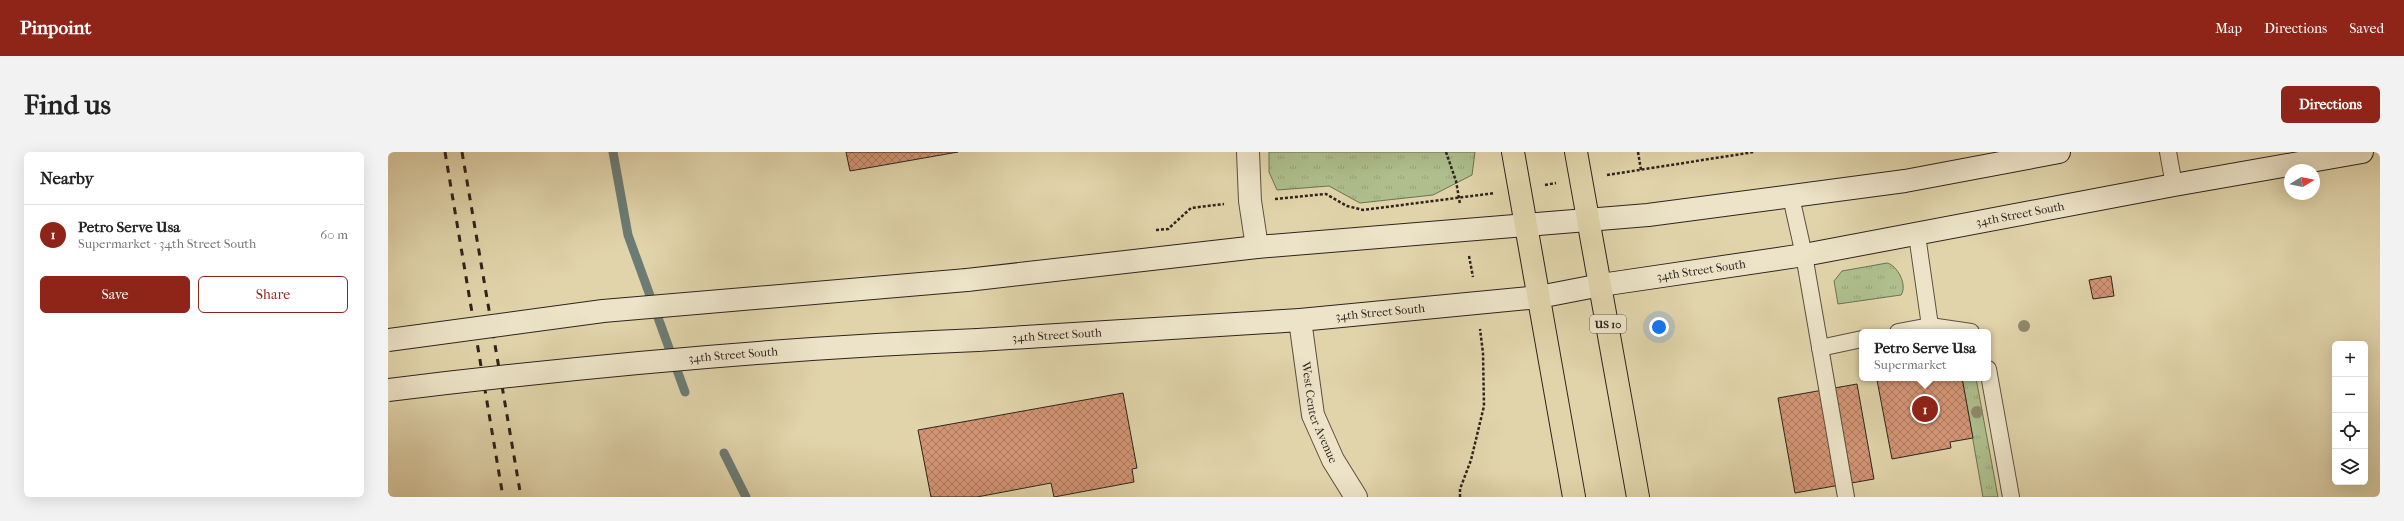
<!DOCTYPE html>
<html lang="en">
<head>
<meta charset="utf-8">
<style>
  body { margin:0; font-family:"IM FELL French Canon",serif; background:#f2f2f2; color:#222 }
  .controls { position:absolute; right:12px; bottom:12px; display:grid; overflow:hidden; border-radius:6px; box-shadow:0 4px 16px #0002 }
  .controls button { width:36px; height:36px; display:grid; place-items:center; padding:0; border:0; border-bottom:1px solid #e0e0e0; background:#fff; color:#222; font:20px sans-serif }
  .compass { position:absolute; left:1896px; top:12px; width:36px; height:36px; border-radius:50%; background:#fff; box-shadow:0 4px 16px #0002; rotate:80deg }
  .you { position:absolute; left:1271px; top:175px; width:14px; height:14px; margin:-10px; border:3px solid #fff; border-radius:50%; background:#1a73e8; box-shadow:0 0 0 6px #1a73e833 }
  .badge { display:grid; place-items:center; width:26px; height:26px; border-radius:50%; background:#8f2418; color:#fff; font-size:13px; font-weight:700 }
  .pin { position:absolute; translate:-50% -50%; border:2px solid #fff; box-shadow:0 1px 4px #0006 }
  .popup { position:absolute; left:1471px; top:177px; width:132px; height:52px; box-sizing:border-box; display:grid; place-content:center; border-radius:6px; background:#fff; filter:drop-shadow(0 1px 3px #0005); font-size:13px; white-space:nowrap; color:#767676 }
  .popup b { font-size:15px; color:#222 }
  .popup::after { content:''; position:absolute; left:50%; top:100%; margin-left:-8px; border:8px solid transparent; border-top-color:#fff }
  .list { margin:0; padding:0; list-style:none }
  h2 { display:flex; justify-content:space-between; align-items:center; height:52px; margin:0; padding:0 16px; font-size:17px }
  h2 small { font-size:13px; font-weight:400; color:#767676 }
  .list li { display:grid; grid-template-columns:26px 1fr auto; gap:12px; align-items:center; box-sizing:border-box; height:60px; padding:0 16px; border-top:1px solid #e0e0e0 }
  .list b { display:block; font-size:15px; white-space:nowrap }
  .list p { margin:0; font-size:13px; white-space:nowrap; color:#767676 }
  .list em { font-size:13px; font-style:normal; color:#767676 }
  .actions { display:flex; gap:8px; padding:12px 16px }
  .actions a { flex:1; padding:9px 0; border:1px solid #8f2418; border-radius:6px; text-align:center; font-size:14px; color:#8f2418 }
  .actions .main { background:#8f2418; color:#fff }
  .icon { flex:none; width:22px; height:22px; fill:none; stroke:currentColor; stroke-width:2; stroke-linecap:round; stroke-linejoin:round }
  .map { position:relative; flex:none; width:1992px; height:345px; overflow:hidden; border-radius:6px }
  header { display:flex; align-items:center; gap:24px; box-sizing:border-box; height:56px; padding:0 20px; background:#8f2418; color:#fff }
  header strong { font-size:19px }
  nav { display:flex; gap:22px; margin-inline-start:auto; font-size:14px }
  .intro { display:flex; align-items:center; justify-content:space-between; box-sizing:border-box; height:96px; padding:0 24px }
  h1 { margin:0; font-size:28px }
  .button { padding:10px 18px; border-radius:6px; background:#8f2418; color:#fff; font-size:14px; font-weight:700 }
  main { display:flex; gap:24px; padding:0 24px }
  aside { flex:1; background:#fff; border-radius:6px; box-shadow:0 4px 16px #0002 }
  .map>svg:first-child { display:block }
</style>
</head>
<body>
<header>
<strong>Pinpoint</strong>
<nav><a>Map</a><a>Directions</a><a>Saved</a></nav>
</header>
<div class="intro"><h1>Find us</h1><a class="button">Directions</a></div>
<main>
<aside>
<h2>Nearby<small></small></h2>
<ul class="list">
<li><span class="badge">1</span><div><b>Petro Serve Usa</b><p>Supermarket · 34th Street South</p></div><em>60 m</em></li>
</ul>
<div class="actions"><a class="main">Save</a><a>Share</a></div>
</aside>
<div class="map">
<svg width="1992" height="345" viewBox="0 0 1992 345">
  <defs>
    <pattern id="grass-tufts" width="24" height="20" patternUnits="userSpaceOnUse"><rect width="24" height="20" fill="#aebe8d"/><path d="M3 7l-1-3M5 7V3M7 7l1-3M15 17l-1-3M17 17v-4M19 17l1-3" fill="none" stroke="#96a379"/></pattern>
    <pattern id="building-cross-hatch" width="8" height="8" patternUnits="userSpaceOnUse"><rect width="8" height="8" fill="#d39575"/><path d="M0 0l8 8M0 8l8-8" fill="none" stroke="#ac795f"/></pattern>
  </defs>
  <rect width="100%" height="100%" fill="#e1d4ab"/>
  <filter id="stains"><feTurbulence type="fractalNoise" baseFrequency=".005" numOctaves="4"/><feColorMatrix values="0 0 0 0 .2 0 0 0 0 .09 0 0 0 0 .02 0 0 0 .5 -.17"/></filter>
  <radialGradient id="worn" r=".72"><stop offset=".6" stop-color="#630" stop-opacity="0"/><stop offset="1" stop-color="#630" stop-opacity=".3"/></radialGradient>
  <g fill="url(#grass-tufts)" stroke="#6e7155">
    <polygon points="881,0 1087,0 1084,23 1045,43 972,51 941,34 889,38 881,20"/>
    <path d="M1499 111C1509 113 1520 133 1513 143L1450 152 1446 129 1454 119Z"/>
    <polygon points="1574,226 1588,226 1610,345 1595,345"/>
  </g>
  <g fill="none" stroke-linecap="round" stroke-linejoin="round">
    <g stroke="#6c7c75" stroke-width="9">
      <polyline points="225,0 240,83 297,240"/>
      <polyline points="336,301 358,345"/>
    </g>
  </g>
  <g fill="url(#building-cross-hatch)" stroke="#2e241d">
    <polygon points="458,0 570,0 462,19"/>
    <polygon points="1723,124 1726,144 1705,147 1701,128"/>
    <polygon points="1502,226 1574,226 1585,286 1562,290 1563,296 1504,307 1489,228"/>
    <polygon points="1469,232 1486,327 1407,341 1390,246"/>
    <polygon points="735,241 749,316 744,317 746,330 666,345 663,331 589,345 543,345 530,278"/>
  </g>
  <g fill="none" stroke-linecap="round" stroke-linejoin="round">
    <g stroke="#5b5040" stroke-width="18">
      <g id="lane">
        <polyline points="1780,0 1786,33"/>
        <polyline points="1403,45 1416,103 1458,345"/>
        <polyline points="1529,83 1542,174"/>
        <polyline points="1510,180 1542,174 1583,180"/>
        <polyline points="1432,196 1474,187"/>
        <polyline points="1600,217 1623,345"/>
      </g>
    </g>
    <g stroke="#5b5040" stroke-width="24">
      <g id="street">
        <polyline points="860,0 862,49 869,95"/>
        <path id="s1" d="M912 168 925 263 945 308 968 345"/>
      </g>
    </g>
    <g stroke="#2e241d" stroke-width="24">
      <g id="secondary">
        <polyline points="579,128 869,95 1260,63 1517,29 1671,0"/>
        <path id="s2" d="M590 188 912 168 1151 145 1213 133 1416 103 1786 33 1974 0"/>
      </g>
    </g>
    <g stroke="#2e241d" stroke-width="24">
      <g id="primary">
        <polyline points="1125,0 1186,345"/>
        <polyline points="1188,0 1250,345"/>
      </g>
    </g>
    <g stroke="#2e241d" stroke-width="2.5" stroke-dasharray="3 2" stroke-linecap="butt">
      <polyline points="1058,0 1068,29 1072,52"/>
      <polyline points="1250,0 1253,18"/>
      <polyline points="1219,23 1366,0"/>
      <polyline points="1157,33 1168,31"/>
      <polyline points="887,47 938,42 959,54 975,58 1107,41"/>
      <polyline points="768,78 780,77 803,56 836,52"/>
      <polyline points="1081,104 1085,125"/>
      <polyline points="1072,345 1072,337 1083,308 1096,254 1095,201 1092,177"/>
    </g>
    <use href="#lane" stroke="#ece3c8" stroke-width="16"/>
    <use href="#street" stroke="#ece3c8" stroke-width="22"/>
    <use href="#secondary" stroke="#ece3c8" stroke-width="22"/>
    <use href="#primary" stroke="#e1d4ab" stroke-width="22"/>
    <g stroke="#2e241d" stroke-width="3" stroke-dasharray="7 7" stroke-linecap="butt">
      <polyline points="57,0 115,345"/>
      <polyline points="74,0 133,345"/>
    </g>
    <g stroke="#2e241d" stroke-width="24" stroke-linecap="butt">
      <g id="secondary-bridge">
        <polyline points="0,188 215,159 579,128"/>
        <path id="s3" d="M0 238C196 214 392 196 590 188"/>
      </g>
    </g>
    <use href="#secondary-bridge" stroke="#ece3c8" stroke-width="22"/>
  </g>
  <g fill="#90886c">
    <circle cx="1636" cy="174" r="6"/>
    <circle cx="1589" cy="260" r="6"/>
  </g>
  <g text-anchor="middle" stroke-width="3" stroke-linejoin="round" paint-order="stroke">
    <rect fill="#ece3c8" stroke="#675d50" stroke-width="1" x="1202" y="163" width="36" height="18" rx="3"/>
    <g font-size="11" font-weight="bold" fill="#2e241d">
      <text x="1220" y="176">US 10</text>
    </g>
    <g font-size="12" fill="#2e241d" stroke="#ece3c8">
      <text dy="4" stroke="none"><textPath href="#s2" startOffset="1051">34th Street South</textPath></text>
      <text dy="4" stroke="none"><textPath href="#s2" startOffset="727">34th Street South</textPath></text>
      <text dy="4" stroke="none"><textPath href="#s2" startOffset="403">34th Street South</textPath></text>
      <text dy="4" stroke="none"><textPath href="#s2" startOffset="79">34th Street South</textPath></text>
      <text dy="4" stroke="none"><textPath href="#s3" startOffset="347">34th Street South</textPath></text>
      <text dy="4" stroke="none"><textPath href="#s1" startOffset="95">West Center Avenue</textPath></text>
    </g>
  </g>
  <rect width="100%" height="100%" filter="url(#stains)"/>
  <rect width="100%" height="100%" fill="url(#worn)"/>
</svg>
<div class="controls">
<button>+</button>
<button>−</button>
<button><svg class="icon" aria-label="locate" viewBox="0 0 24 24"><circle cx="12" cy="12" r="6"/><path d="M12 2v4M12 18v4M2 12h4M18 12h4"/></svg></button>
<button><svg class="icon" aria-label="layers" viewBox="0 0 24 24"><path d="M12 4l9 5-9 5-9-5zM3 14l9 5 9-5"/></svg></button>
</div>
<svg class="compass" viewBox="-18 -18 36 36"><path d="M0-13l5 13h-10z" fill="#e53935"/><path d="M0 13l5-13h-10z" fill="#767676"/></svg>
<div class="you"></div>
<div class="pin badge" style="left:1537px;top:257px">1</div>
<div class="popup"><b>Petro Serve Usa</b>Supermarket</div>
</div>
</main>
</body>
</html>
